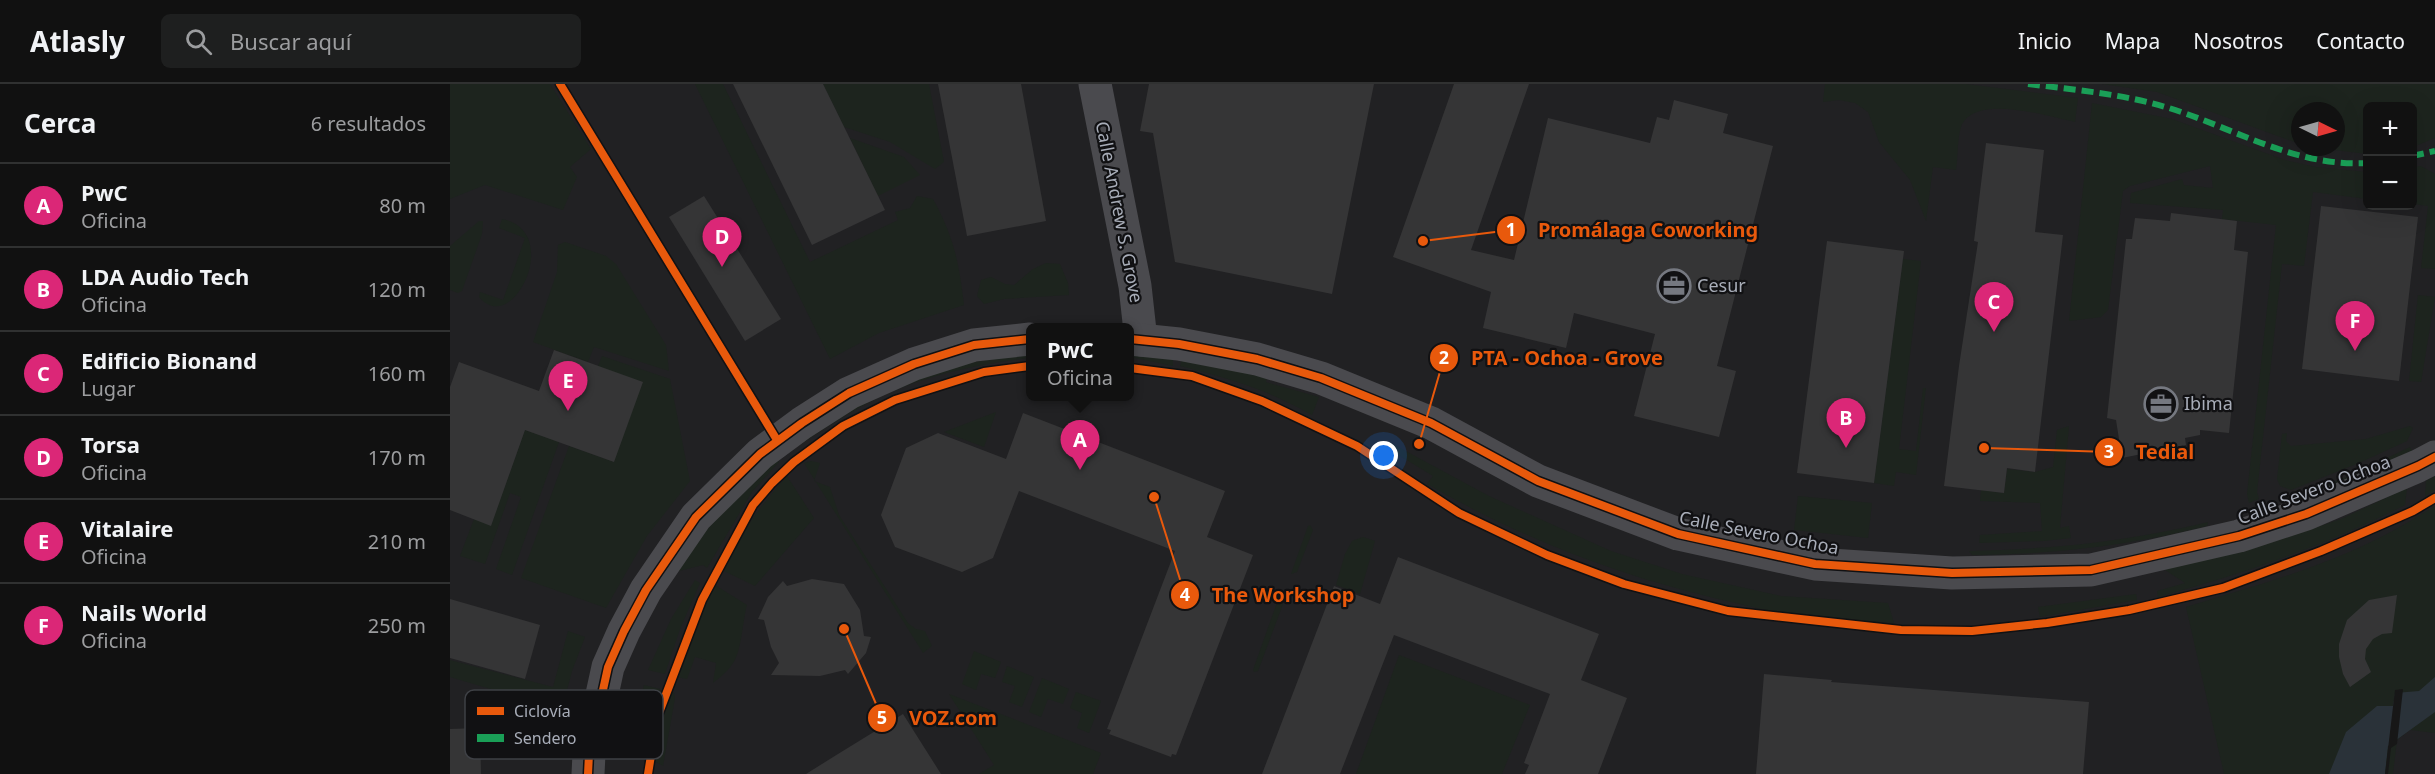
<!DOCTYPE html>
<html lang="es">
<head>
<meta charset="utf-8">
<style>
  body { margin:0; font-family:"Noto Sans",sans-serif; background:#1e1f1f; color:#f1f3f6 }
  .controls { position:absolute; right:18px; top:18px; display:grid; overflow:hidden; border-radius:9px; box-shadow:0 6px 24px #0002 }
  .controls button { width:54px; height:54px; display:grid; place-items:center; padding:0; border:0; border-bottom:2px solid #303131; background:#111; color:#f1f3f6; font:30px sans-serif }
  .compass { position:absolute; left:1841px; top:18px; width:54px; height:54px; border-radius:50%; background:#111; box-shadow:0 6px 24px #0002; rotate:95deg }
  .you { position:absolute; left:934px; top:372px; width:21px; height:21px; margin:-15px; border:4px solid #fff; border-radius:50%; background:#1a73e8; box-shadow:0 0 0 9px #1a73e833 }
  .badge { display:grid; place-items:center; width:39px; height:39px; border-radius:50%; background:#db2777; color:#fff; font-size:20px; font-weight:700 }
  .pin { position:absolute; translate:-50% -50px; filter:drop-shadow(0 2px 3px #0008) }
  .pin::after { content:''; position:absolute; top:32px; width:21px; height:18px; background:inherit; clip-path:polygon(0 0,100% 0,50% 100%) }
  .popup { position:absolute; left:576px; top:239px; width:108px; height:78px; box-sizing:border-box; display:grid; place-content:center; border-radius:9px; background:#111; filter:drop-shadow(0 2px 4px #0005); font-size:20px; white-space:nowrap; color:#9c9d9f }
  .popup b { font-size:22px; color:#f1f3f6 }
  .popup::after { content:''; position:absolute; left:50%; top:100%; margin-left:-12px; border:12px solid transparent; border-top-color:#111 }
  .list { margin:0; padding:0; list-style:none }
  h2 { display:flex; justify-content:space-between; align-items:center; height:78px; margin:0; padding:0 24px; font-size:26px }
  h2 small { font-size:20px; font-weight:400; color:#9c9d9f }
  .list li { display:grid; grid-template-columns:39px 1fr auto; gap:18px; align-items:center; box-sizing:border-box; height:84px; padding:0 24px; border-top:2px solid #303131 }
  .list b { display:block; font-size:22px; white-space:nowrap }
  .list p { margin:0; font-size:20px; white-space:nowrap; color:#9c9d9f }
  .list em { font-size:20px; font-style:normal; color:#9c9d9f }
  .icon { flex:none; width:33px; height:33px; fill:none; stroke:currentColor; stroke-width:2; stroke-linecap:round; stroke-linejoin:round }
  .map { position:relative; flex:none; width:1985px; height:690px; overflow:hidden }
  header { display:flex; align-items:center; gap:36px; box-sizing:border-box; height:84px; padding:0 30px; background:#111; border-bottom:2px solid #303131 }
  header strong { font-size:28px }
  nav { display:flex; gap:33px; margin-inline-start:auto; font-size:21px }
  .search { width:420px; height:54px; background:#1e1f1f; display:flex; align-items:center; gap:15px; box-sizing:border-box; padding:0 21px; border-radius:9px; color:#9c9d9f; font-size:22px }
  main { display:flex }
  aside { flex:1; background:#111 }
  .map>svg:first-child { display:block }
</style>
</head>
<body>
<header>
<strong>Atlasly</strong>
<div class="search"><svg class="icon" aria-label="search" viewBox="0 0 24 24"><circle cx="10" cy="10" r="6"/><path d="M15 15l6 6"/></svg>Buscar aquí</div>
<nav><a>Inicio</a><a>Mapa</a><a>Nosotros</a><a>Contacto</a></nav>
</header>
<main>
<aside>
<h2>Cerca<small>6 resultados</small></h2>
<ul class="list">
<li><span class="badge">A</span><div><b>PwC</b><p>Oficina</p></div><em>80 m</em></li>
<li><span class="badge">B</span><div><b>LDA Audio Tech</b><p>Oficina</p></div><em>120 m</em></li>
<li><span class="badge">C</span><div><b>Edificio Bionand</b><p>Lugar</p></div><em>160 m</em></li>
<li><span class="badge">D</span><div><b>Torsa</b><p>Oficina</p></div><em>170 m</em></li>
<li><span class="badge">E</span><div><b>Vitalaire</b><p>Oficina</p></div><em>210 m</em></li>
<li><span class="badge">F</span><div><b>Nails World</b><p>Oficina</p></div><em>250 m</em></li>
</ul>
</aside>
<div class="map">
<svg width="1985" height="690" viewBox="0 0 1985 690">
  <rect width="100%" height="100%" fill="#171717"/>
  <path fill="#212123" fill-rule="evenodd" d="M0 0H1985V690H0ZM1918 22H1962V122H1918ZM1850 27H1886V63H1850ZM580 243H680V312H580Z"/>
  <g fill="#1d241e">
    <polygon points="0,0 100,0 141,65 120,83 127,93 113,126 35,101 0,115"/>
    <path d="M245 0H273L360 178 448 136 445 128 460 124 467 112 483 115C504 153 509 179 514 221L429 249 380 275Z"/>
    <polygon points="373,0 479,0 494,78 485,85 440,58 394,43"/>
    <path d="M1375 0H1516L1628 14 1625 38C1599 33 1524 8 1511 43 1507 56 1508 73 1506 86L1483 83 1476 137 1460 96 1429 58 1418 28 1405 19 1389 16 1373 18Z"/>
    <polygon points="1652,0 1985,0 1985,54 1963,63 1962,22 1918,22 1917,70 1860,63 1886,63 1886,27 1850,27 1850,60 1707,8"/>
    <polygon points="1642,19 1722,35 1835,76 1866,83 1917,88 1917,115 1863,108 1854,182 1832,180 1807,408 1809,415 1799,419 1797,410 1826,141 1772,135 1773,126 1680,119 1681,109 1732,95 1734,101 1763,104 1760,82 1680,102 1673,107 1658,226 1651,233 1619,237"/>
    <polygon points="400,54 454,73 470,91 428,112"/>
    <polygon points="1971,82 1985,90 1985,185 1971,184 1978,122 1963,120 1963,83"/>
    <path d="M52 135C114 147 63 254 29 213L30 208 53 216 75 154 49 144Z"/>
    <polygon points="29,137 33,137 32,150 12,207 8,209 0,206 0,162"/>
    <polygon points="115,158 156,172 166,180 216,261 219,287 144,263 138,278 83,258 107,188 108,161"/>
    <polygon points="1453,175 1471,177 1449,365 1466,367 1473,304 1476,304 1466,391 1446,388 1444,402 1424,399"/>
    <polygon points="596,179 610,180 618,199 619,211 554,215 534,220 527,212 531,196 541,193 555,200 564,201 583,185"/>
    <polygon points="1968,211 1985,213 1971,298 1959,297"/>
    <polygon points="680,268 723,272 723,282 680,273"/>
    <path d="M580 269V274C525 280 466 293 416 320 391 333 368 349 345 364L382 335 451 300 511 280Z"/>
    <polygon points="152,272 220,295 240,397 197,452 156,524 71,494 119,362 164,378 148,282"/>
    <path d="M732 275 817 292 816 298 869 313 862 331C816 305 781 295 730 282Z"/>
    <polygon points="546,328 534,363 494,348"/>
    <polygon points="1619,342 1610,444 1619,442 1621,454 1594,457 1529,459 1530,451 1592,447 1590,419 1530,417 1531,406 1554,409 1557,385 1585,388 1603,383 1607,346"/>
    <polygon points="1960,342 1963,344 1957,357 1909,379 1841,406 1830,402 1827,395 1832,350 1837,349 1836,357 1841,362 1916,355"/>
    <polygon points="75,346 109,358 62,491 46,485 71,413 60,409 35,480 10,472 24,435 41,441"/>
    <path d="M939 358 1039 412 1161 467 1232 490 1331 512 1438 519 1444 539C1407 536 1368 535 1331 529 1308 525 1286 519 1264 514 1163 490 1067 452 977 400L983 392 937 364Z"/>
    <polygon points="1960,363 1962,367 1842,418 1836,417 1899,392"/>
    <polygon points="326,373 329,378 302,408 257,484 253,481 225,488 248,455"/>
    <polygon points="361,377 370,379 364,397 380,403 389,431 458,539 466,545 475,547 482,562 473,569 354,379"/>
    <path d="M337 392 364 434 305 502 274 487C288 451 312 420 337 392Z"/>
    <polygon points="1985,392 1985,406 1975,412 1976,397"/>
    <path d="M1957 404 1955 421C1877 461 1793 490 1708 513L1707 507 1735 499 1712 484 1829 456 1891 435Z"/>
    <polygon points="1348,412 1422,419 1418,454 1344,446"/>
    <path d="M1985 422V649L1960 646 1947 656 1943 690H1774L1736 523C1802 503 1871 484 1933 452 1951 443 1968 432 1985 422Z"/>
    <path d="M1758 438 1757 442C1682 461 1607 470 1530 471H1522L1519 467C1602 465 1677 458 1758 438Z"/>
    <polygon points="860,441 863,446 847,488 841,490 858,442"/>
    <polygon points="913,453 925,457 910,510 886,501 895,470 902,457"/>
    <polygon points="245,496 250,499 230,545 215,590 198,586 221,535"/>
    <path d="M265 501 297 521C292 539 292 569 281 582 276 589 269 594 263 599L266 579 245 573 237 595 227 593 249 534Z"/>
    <polygon points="834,508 836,512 808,587 804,588 803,586 830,510"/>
    <polygon points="1686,510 1687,516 1590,533 1588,523"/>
    <polygon points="118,547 135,553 122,587 112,626 0,593 0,576 103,603"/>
    <polygon points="524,567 551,578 545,594 531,590 526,606 512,600"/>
    <polygon points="949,571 1080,621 1052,690 906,690"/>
    <polygon points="557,582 584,593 572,623 559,618 565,602 552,598"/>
    <polygon points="592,594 619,605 613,620 598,615 591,633 579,628"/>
    <polygon points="194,601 210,605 196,674 179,663"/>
    <polygon points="218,607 224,609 225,614 213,682 204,677 212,627"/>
    <polygon points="626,608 651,617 639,649 627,644 632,629 620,624"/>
    <polygon points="499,610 651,669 643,690 529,690 544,681"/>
  </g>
  <polygon fill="#2a3239" points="1985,593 1985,628 1938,662 1935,690 1879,690 1896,648 1927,622 1943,622 1945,609 1969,607"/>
  <polygon fill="#171717" points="1953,605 1947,660 1941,664 1938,690 1935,690 1945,606"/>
  <g fill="#353536">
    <polygon points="283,0 373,0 435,126 362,161"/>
    <polygon points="488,0 571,0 596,137 517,152"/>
    <polygon points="699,0 924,0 882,210 725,178 703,49 690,47"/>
    <polygon points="1004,0 1079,0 1021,166 1064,176 1098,34 1200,59 1207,33 1219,36 1224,16 1278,30 1273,49 1323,62 1267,282 1286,287 1269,353 1184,332 1205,250 1124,229 1116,264 1033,244 1041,208 943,173"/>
    <polygon points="1536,59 1594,66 1585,148 1613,151 1585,388 1557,384 1554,409 1494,402 1509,282 1528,158 1524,157"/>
    <polygon points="254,112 331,235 295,257 219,133"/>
    <polygon points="1871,122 1968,133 1949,297 1852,285"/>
    <polygon points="1721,129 1787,137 1784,166 1798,168 1779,349 1750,346 1750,351 1735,354 1736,361 1672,374 1666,336 1657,334 1676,155 1682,155 1685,134 1720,137"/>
    <polygon points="1377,157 1454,167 1424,399 1347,389"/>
    <polygon points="104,266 193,298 164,378 75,346 41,442 0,426 0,303 9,278 89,307"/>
    <polygon points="573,329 775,407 757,453 803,471 726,671 722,670 721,673 659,650 661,646 657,645 725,467 569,407 543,474 512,488 445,463 431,431 456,364 488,349 556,375"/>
    <polygon points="948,473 1149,550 1131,596 1177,614 1148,690 1075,690 1079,681 1074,679 1100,610 944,551 890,690 812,690 884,502 930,520"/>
    <polygon points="362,495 394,500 410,526 414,552 421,553 416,569 398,590 395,586 370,592 321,591 329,579 321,563 314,536 308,535 318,513 333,497 337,502"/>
    <polygon points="1947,511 1942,549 1932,550 1923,555 1916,565 1915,575 1921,588 1900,603 1893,590 1889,573 1889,560 1897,536 1919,516"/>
    <polygon points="0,515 90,541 75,595 0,574"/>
    <polygon points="1314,590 1382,596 1381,598 1639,618 1633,690 1306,690"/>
    <polygon points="453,630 491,690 356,690 388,670"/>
    <polygon points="30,644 31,690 0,690 0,645"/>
  </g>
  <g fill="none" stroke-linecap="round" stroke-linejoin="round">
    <g stroke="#4a4a4e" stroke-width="33">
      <polyline points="645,0 685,202 691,256"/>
      <polyline points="680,255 729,260 807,275 871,294 981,339 1088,397 1228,450 1365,480 1502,489 1641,486 1789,452 1856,430 1968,382 1985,373"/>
      <polyline points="138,690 139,670 158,583 174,547 196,506 246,433 310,370 352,339 399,309 464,280 524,261 580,255"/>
    </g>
    <g stroke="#1a9f57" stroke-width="6" stroke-dasharray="12 6" stroke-linecap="butt">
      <path d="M1578 0C1619 5 1661 9 1701 19 1774 37 1840 84 1918 79"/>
      <polyline points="1962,72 1985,67"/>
    </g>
    <g stroke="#111113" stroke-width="11">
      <g id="cycleway">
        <polyline points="110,0 327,356"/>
        <polyline points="680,255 729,260 807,275 871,294 981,339 1088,397 1228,450 1365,480 1502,489 1641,486 1789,452 1856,430 1968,382 1985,373"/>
        <polyline points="680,284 742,292 812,317 907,362 1009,429 1097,471 1174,500 1278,527 1451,546 1522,547 1597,539 1679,526 1773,504 1871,467 1963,427 1985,414"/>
        <polyline points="138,690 139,670 158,583 174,547 196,506 246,433 310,370 352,339 399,309 464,280 524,261 580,255"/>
        <polyline points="198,690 207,634 252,516 303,421 322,399 344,378 393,342 445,316 534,288 580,282"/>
      </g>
    </g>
    <use href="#cycleway" stroke="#e8590c" stroke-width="8"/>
  </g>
  <defs>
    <g id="office-ring" transform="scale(1.725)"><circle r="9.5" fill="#111113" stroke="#757880" stroke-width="1.5"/><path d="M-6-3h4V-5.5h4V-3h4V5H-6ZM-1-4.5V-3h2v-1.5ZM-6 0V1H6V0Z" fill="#757880"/></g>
  </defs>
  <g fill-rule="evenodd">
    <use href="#office-ring" x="1224" y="202"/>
    <use href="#office-ring" x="1711" y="320"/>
  </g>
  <g text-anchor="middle" stroke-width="4.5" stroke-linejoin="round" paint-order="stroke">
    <g font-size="18" fill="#a8adb8" stroke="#111113">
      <text transform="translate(669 128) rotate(79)" y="6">Calle Andrew S. Grove</text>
      <text transform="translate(1864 406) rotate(-21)" y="6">Calle Severo Ochoa</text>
      <text transform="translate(1309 449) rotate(11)" y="6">Calle Severo Ochoa</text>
    </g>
    <g font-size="18" fill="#a8adb8" stroke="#111113" text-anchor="start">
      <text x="1247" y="208">Cesur</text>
      <text x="1734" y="326">Ibima</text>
    </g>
  </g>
  <rect x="15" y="606" width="198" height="69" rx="9" fill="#111113" stroke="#3e4045" stroke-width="1.5"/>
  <rect x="27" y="623" width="27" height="8" fill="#e8590c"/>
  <rect x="27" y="650" width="27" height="8" fill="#1a9f57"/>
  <g font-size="16" fill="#a8adb8">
    <text x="64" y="633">Ciclovía</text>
    <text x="64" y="660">Sendero</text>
  </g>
  <path fill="none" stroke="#e8590c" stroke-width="2" d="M973 157L1061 146M969 360L994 274M1534 364L1659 368M704 413L735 511M394 545L432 634"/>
  <g fill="#e8590c" stroke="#111113" stroke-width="2">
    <circle cx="973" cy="157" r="6"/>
    <circle cx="969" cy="360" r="6"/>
    <circle cx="1534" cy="364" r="6"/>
    <circle cx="704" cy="413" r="6"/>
    <circle cx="394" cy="545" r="6"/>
    <circle cx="1061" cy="146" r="15"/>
    <circle cx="994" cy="274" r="15"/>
    <circle cx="1659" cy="368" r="15"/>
    <circle cx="735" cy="511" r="15"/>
    <circle cx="432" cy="634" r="15"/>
  </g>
  <g font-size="18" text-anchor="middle" font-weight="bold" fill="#fff">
    <text x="1061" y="152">1</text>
    <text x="994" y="280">2</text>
    <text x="1659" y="374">3</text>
    <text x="735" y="517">4</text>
    <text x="432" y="640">5</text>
  </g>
  <g font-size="20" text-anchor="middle" font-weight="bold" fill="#e8590c" stroke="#111113" stroke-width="4.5" stroke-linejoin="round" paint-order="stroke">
    <text x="1198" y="153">Promálaga Coworking</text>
    <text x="1117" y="281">PTA - Ochoa - Grove</text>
    <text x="1715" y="375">Tedial</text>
    <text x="833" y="518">The Workshop</text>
    <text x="503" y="641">VOZ.com</text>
  </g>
</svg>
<div class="controls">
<button>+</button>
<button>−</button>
</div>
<svg class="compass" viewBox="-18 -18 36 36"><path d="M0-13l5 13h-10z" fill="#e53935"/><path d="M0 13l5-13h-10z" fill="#9c9d9f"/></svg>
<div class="you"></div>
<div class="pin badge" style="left:630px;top:386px">A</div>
<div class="popup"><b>PwC</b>Oficina</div>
<div class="pin badge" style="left:1396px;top:364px">B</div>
<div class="pin badge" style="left:1544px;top:248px">C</div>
<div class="pin badge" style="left:272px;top:183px">D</div>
<div class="pin badge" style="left:118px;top:327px">E</div>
<div class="pin badge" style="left:1905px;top:267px">F</div>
</div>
</main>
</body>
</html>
